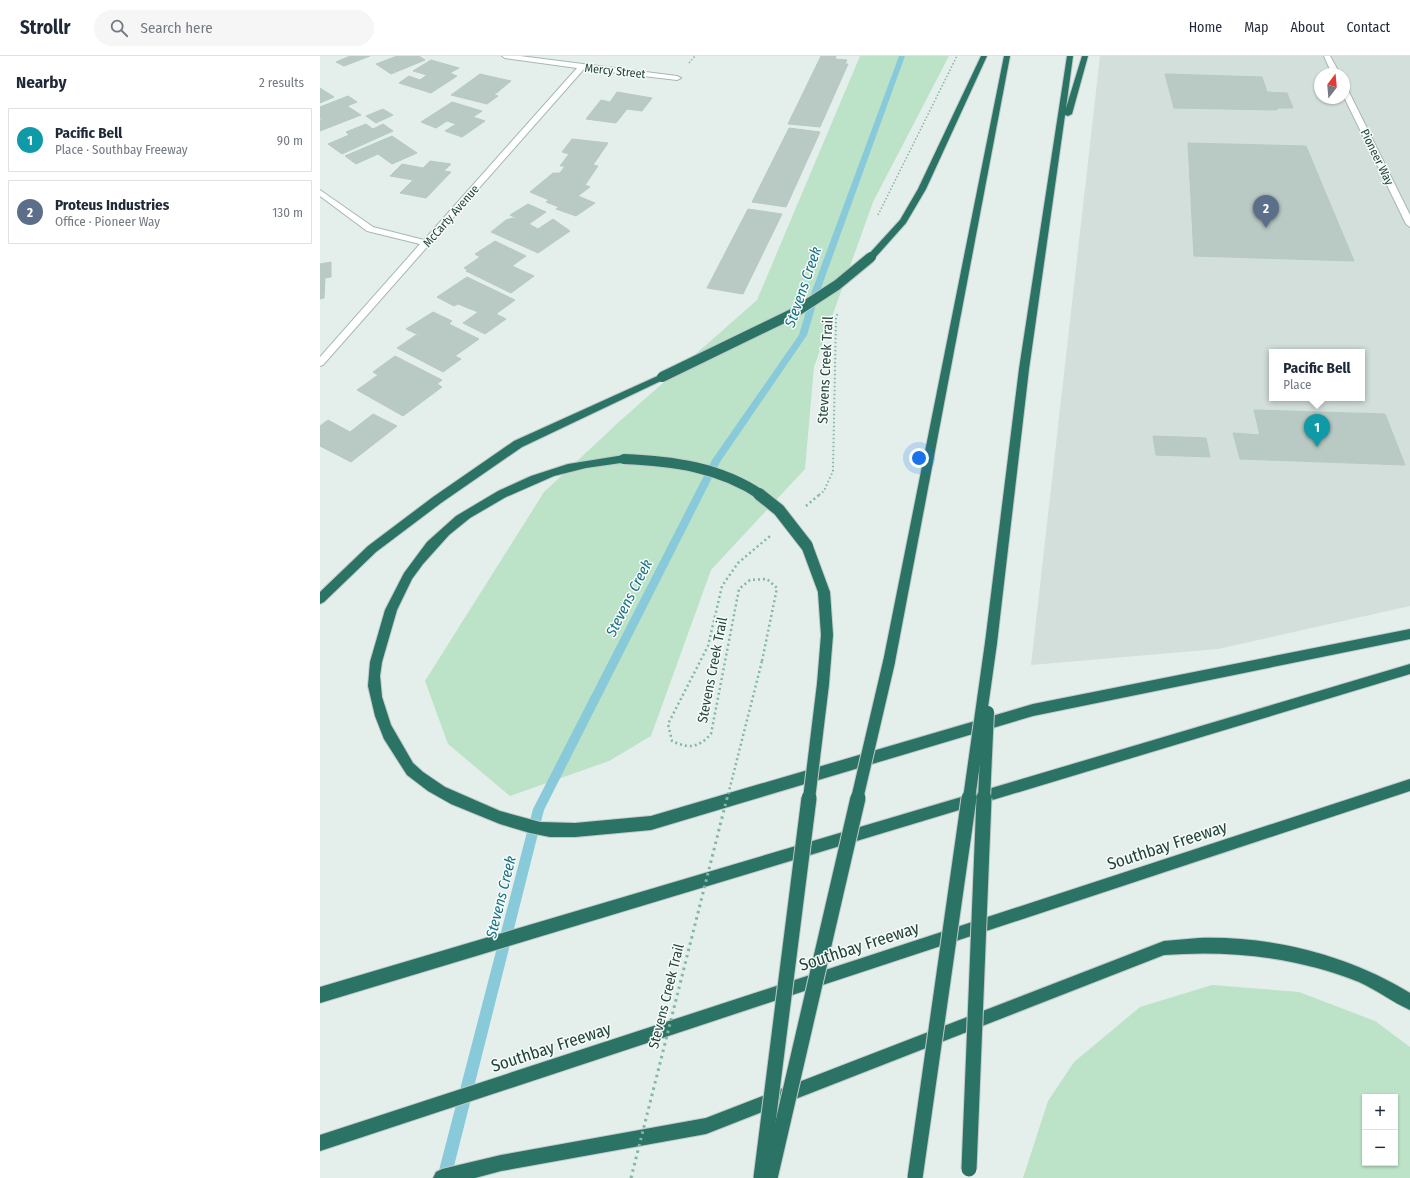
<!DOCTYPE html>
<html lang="en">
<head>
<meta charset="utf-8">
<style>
  body { margin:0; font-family:"Fira Sans Condensed",sans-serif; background:#f6f6f7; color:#1f2937 }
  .controls { position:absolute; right:12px; bottom:12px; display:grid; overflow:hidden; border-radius:0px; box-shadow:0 1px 3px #0004 }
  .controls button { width:36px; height:36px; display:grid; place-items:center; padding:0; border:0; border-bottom:1px solid #e0e1e3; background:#fff; color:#1f2937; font:20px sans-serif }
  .compass { position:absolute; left:994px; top:12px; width:36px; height:36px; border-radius:50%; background:#fff; box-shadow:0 1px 3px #0004; rotate:16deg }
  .you { position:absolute; left:599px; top:402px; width:14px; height:14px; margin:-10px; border:3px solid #fff; border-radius:50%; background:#1a73e8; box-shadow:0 0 0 6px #1a73e833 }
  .badge { display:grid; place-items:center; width:26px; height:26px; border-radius:50%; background:#b45309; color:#fff; font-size:13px; font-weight:700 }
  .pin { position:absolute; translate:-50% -33px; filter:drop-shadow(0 1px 2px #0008) }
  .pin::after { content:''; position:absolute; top:21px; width:14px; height:12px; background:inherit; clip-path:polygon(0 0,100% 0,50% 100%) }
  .popup { position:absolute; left:949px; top:293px; width:96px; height:52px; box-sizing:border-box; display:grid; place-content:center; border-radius:0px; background:#fff; filter:drop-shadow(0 1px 3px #0005); font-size:13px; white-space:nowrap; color:#747a83 }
  .popup b { font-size:15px; color:#1f2937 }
  .popup::after { content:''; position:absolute; left:50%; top:100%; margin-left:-8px; border:8px solid transparent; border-top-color:#fff }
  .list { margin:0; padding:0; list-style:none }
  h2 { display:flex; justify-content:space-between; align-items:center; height:52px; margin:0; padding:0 16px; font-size:17px }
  h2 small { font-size:13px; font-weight:400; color:#747a83 }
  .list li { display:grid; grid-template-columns:26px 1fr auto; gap:12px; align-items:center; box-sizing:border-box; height:64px; margin:0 8px 8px; padding:0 8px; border:1px solid #e0e1e3; border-radius:0px }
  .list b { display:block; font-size:15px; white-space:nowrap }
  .list p { margin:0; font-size:13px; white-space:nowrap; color:#747a83 }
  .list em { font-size:13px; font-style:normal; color:#747a83 }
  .icon { flex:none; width:22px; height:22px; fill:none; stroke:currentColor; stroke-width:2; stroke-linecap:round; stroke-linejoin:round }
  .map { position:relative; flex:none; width:1090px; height:1122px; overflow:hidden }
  header { display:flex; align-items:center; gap:24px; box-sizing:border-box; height:56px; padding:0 20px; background:#fff; border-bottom:1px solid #e0e1e3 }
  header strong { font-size:19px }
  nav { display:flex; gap:22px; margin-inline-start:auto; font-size:14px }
  .search { width:280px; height:36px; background:#f6f6f7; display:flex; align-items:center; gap:10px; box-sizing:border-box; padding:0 14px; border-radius:22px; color:#747a83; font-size:15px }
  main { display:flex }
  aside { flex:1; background:#fff }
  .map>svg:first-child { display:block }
</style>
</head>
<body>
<header>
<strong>Strollr</strong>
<div class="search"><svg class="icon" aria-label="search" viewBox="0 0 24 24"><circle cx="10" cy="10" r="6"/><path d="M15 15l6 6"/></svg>Search here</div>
<nav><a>Home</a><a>Map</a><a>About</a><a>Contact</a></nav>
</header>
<main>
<aside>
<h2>Nearby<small>2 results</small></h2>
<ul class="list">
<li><span class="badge" style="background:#0f9aa8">1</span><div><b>Pacific Bell</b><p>Place · Southbay Freeway</p></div><em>90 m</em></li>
<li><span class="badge" style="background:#5c6f8a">2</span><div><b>Proteus Industries</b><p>Office · Pioneer Way</p></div><em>130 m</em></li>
</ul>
</aside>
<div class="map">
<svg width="1090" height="1122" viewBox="0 0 1090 1122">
  <rect width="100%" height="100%" fill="#e4efeb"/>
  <path fill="#d2dfda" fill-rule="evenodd" d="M780 0H1090V550L898 593 711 609ZM1000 18H1024V42H1000ZM952 296H1042V342H952Z"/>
  <g fill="#bce2c7" fill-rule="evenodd">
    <polygon points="540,0 629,0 553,146 494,311 485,413 391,514 331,680 289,705 190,740 128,688 105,625 224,436 301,364 437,244"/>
    <path d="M892 929 979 936 1055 965 1090 991V1122H703L728 1045 754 1006 820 951ZM1045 1041H1075V1107H1045Z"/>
  </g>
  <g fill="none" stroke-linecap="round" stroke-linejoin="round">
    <polygon fill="#88cad9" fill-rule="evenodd" points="579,0 585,0 500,235 487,279 400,406 224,754 131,1122 117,1122 213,753 392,404 479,279 492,235"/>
  </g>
  <g fill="#b9cac4" stroke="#b6cac2">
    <polygon points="30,0 50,0 24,10 16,6"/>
    <polygon points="77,0 99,0 105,4 71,18 56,8"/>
    <polygon points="501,0 516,0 515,3 527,4 525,8 528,8 500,71 468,68"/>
    <polygon points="111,4 139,12 130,17 137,20 111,37 79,27 89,20 100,24 107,19 93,15"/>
    <polygon points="160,18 191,25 174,39 178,40 167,48 131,39"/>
    <polygon points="845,18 942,21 947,36 967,37 973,52 959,52 956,54 854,52"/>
    <polygon points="0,32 14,41 0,47"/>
    <polygon points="297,36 332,42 322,55 307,53 296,67 266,63 281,44 290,46"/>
    <polygon points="28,40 37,46 27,50 41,59 0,75 0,64 4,62 0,62 0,51"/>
    <polygon points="132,46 162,55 153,61 165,65 142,81 125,75 136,68 127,65 116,72 101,66"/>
    <polygon points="63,53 73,59 56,67 46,60"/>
    <polygon points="46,68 53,73 63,68 73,75 22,98 8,88 29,79 26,76"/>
    <polygon points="469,72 500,76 466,151 432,146"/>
    <polygon points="72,80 97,97 72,108 58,98 36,108 25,100"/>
    <polygon points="252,83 288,87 273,109 278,110 265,129 270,131 258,140 275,147 256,160 236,153 239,151 226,146 229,144 210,136 233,117 240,117 245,110 240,110 249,98 242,96"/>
    <polygon points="868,87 986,90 1034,205 874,200"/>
    <polygon points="110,105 131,108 124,115 131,116 106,142 80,137 93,124 70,120 82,108 103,112"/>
    <polygon points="208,148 226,156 209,168 218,173 233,163 250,175 218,197 171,176 186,164 193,162 201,164 190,159"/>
    <polygon points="428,153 462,158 423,238 387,232"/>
    <polygon points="175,185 206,200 192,210 214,220 191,237 146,215 148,214 144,212 160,201 155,198"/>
    <polygon points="11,206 11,221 5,222 4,242 0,243 0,208"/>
    <polygon points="147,221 195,244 176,258 186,263 165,278 143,267 158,256 138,248 134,250 117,241"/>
    <polygon points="113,256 132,265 129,268 159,283 135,300 141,303 123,316 77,292 96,279 105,282 86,273"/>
    <polygon points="75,300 122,324 117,328 122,331 83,360 37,334 58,319 53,316"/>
    <polygon points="934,354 1065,358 1085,409 920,403 913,377 940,379"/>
    <polygon points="53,358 77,370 31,406 0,390 0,370 8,364 30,376"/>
    <polygon points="833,380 886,382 890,401 836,399"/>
  </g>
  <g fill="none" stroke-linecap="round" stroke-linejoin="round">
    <g stroke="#a6b8b3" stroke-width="2">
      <g id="minor">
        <polygon points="182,0 200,0 357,20 361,22 357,24 264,13 3,309 0,310 0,301 100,188 47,175 0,140 0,134 53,171 104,184 257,12 185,2"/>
        <polygon points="1004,0 1010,0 1020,18 1012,18"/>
        <polygon points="1024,32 1028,34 1090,159 1090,171 1086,168 1024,41"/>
      </g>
    </g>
    <g stroke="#c1cac8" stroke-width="2">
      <g id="motorway">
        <polygon points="661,0 667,0 606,133 586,167 554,203 548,203 548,199 580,164 598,133"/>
        <polygon points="684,0 690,0 575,606 573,610 569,611 565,610 563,606"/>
        <polygon points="747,0 753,0 746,52 762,0 768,0 752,58 748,60 745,59 709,313 677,587 675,591 671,592 667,591 665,587 699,313"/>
        <polygon points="342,318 347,321 345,323 202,391 121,447 56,496 4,546 0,548 0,536 48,490 113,441 194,385"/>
        <polygon points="304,399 308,400 309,403 308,406 266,412 234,420 186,441 150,462 129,479 103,508 92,523 77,554 62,606 60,620 62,641 71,669 93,707 103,716 125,731 180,755 220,766 255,767 331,760 713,648 1090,573 1090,583 713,660 331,774 255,781 230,781 210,777 180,768 131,748 108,735 87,719 64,683 55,660 48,630 50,606 65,554 84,517 107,486 136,460 178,435 211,420 248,408"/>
        <polygon points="487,486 491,487 493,490 510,536 513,579 509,628 507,632 503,633 499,632 497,628 501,579 498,536 481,490 483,487"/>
        <polygon points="1090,608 1090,618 0,947 0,931"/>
        <polygon points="1090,723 1090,735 0,1095 0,1079"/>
        <path d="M879 882C952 880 1028 899 1090 937V954C1072 946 1057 934 1039 926 977 901 910 894 844 899L386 1078 181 1115 155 1122H113L116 1116 122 1113 181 1099 386 1062 844 885Z"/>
      </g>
    </g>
    <g stroke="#82b6a7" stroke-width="1.5" stroke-dasharray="1.5 2" stroke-linecap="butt">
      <polyline points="369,7 375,0"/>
      <polyline points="558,159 637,0"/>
    </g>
    <polyline stroke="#82b6a7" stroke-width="2" stroke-dasharray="1.5 2.5" stroke-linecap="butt" points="499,439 504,435 513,415 516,262 518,256"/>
    <g stroke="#82b6a7" stroke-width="2.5" stroke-dasharray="2 3" stroke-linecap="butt">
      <polyline points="486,450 500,438"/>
      <path d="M442 605 457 532 447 523 430 524 419 533 391 678C378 692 369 693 352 685L348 668 388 590 402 530 418 507 450 480"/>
    </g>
    <use href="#minor" fill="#fff" fill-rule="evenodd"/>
    <use href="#motorway" fill="#2a7365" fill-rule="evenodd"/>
    <g stroke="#c1cac8" stroke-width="12" stroke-linecap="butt">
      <g id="motorway-bridge-far2">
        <polyline points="342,321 474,257 517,229 551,201"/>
        <path d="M304 403C352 405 400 411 441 439"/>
      </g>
    </g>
    <g stroke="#c1cac8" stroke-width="14" stroke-linecap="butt">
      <g id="motorway-bridge-far1">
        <polyline points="439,438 459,454 487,490"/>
        <polyline points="489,743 503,628"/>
        <polyline points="537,743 569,606"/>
        <polyline points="649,743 671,587"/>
        <polyline points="664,743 668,656"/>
      </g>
    </g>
    <g stroke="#c1cac8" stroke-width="17" stroke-linecap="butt">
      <g id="motorway-bridge">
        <polyline points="649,1113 664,742"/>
        <polyline points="441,1122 489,742"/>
        <polyline points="450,1122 538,742"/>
        <polyline points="595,1122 649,742"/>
      </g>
    </g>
    <polyline stroke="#82b6a7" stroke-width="2.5" stroke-dasharray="2 3" stroke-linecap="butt" points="407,743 442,605"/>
    <polyline stroke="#82b6a7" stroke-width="3" stroke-dasharray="2.5 4" stroke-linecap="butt" points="311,1122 407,742"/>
    <use href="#motorway-bridge-far2" stroke="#2a7365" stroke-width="10"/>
    <use href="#motorway-bridge-far1" stroke="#2a7365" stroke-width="12"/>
    <use href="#motorway-bridge" stroke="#2a7365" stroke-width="15"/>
  </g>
  <g text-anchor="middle" stroke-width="3" stroke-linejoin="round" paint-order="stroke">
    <g font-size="12" fill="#21433b" stroke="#f6fbf8">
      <text transform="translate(295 15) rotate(6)" y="4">Mercy Street</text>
      <text transform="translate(1057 101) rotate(64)" y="4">Pioneer Way</text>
      <text transform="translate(131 160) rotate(-49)" y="4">McCarty Avenue</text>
    </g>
    <g font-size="14" fill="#21433b" stroke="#f6fbf8">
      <text transform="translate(505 314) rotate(-87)" y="5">Stevens Creek Trail</text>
      <text transform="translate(392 614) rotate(-79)" y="5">Stevens Creek Trail</text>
      <text transform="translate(346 940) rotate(-76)" y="5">Stevens Creek Trail</text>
    </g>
    <g font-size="15" font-style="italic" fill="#157086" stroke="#f6fbf8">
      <text transform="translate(483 231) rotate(-71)" y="5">Stevens Creek</text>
      <text transform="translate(309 542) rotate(-63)" y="5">Stevens Creek</text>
      <text transform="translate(181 841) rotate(-76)" y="5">Stevens Creek</text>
    </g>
    <g font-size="17" fill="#21433b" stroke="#f6fbf8">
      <text transform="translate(847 789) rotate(-18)" y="6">Southbay Freeway</text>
      <text transform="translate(539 890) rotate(-18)" y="6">Southbay Freeway</text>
      <text transform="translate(231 991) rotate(-18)" y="6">Southbay Freeway</text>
    </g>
  </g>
</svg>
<div class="controls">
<button>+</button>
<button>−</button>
</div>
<svg class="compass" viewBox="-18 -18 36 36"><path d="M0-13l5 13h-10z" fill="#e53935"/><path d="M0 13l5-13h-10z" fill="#747a83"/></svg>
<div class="you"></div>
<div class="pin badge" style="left:997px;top:391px;background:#0f9aa8">1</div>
<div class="popup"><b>Pacific Bell</b>Place</div>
<div class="pin badge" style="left:946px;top:172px;background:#5c6f8a">2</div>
</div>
</main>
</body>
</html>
